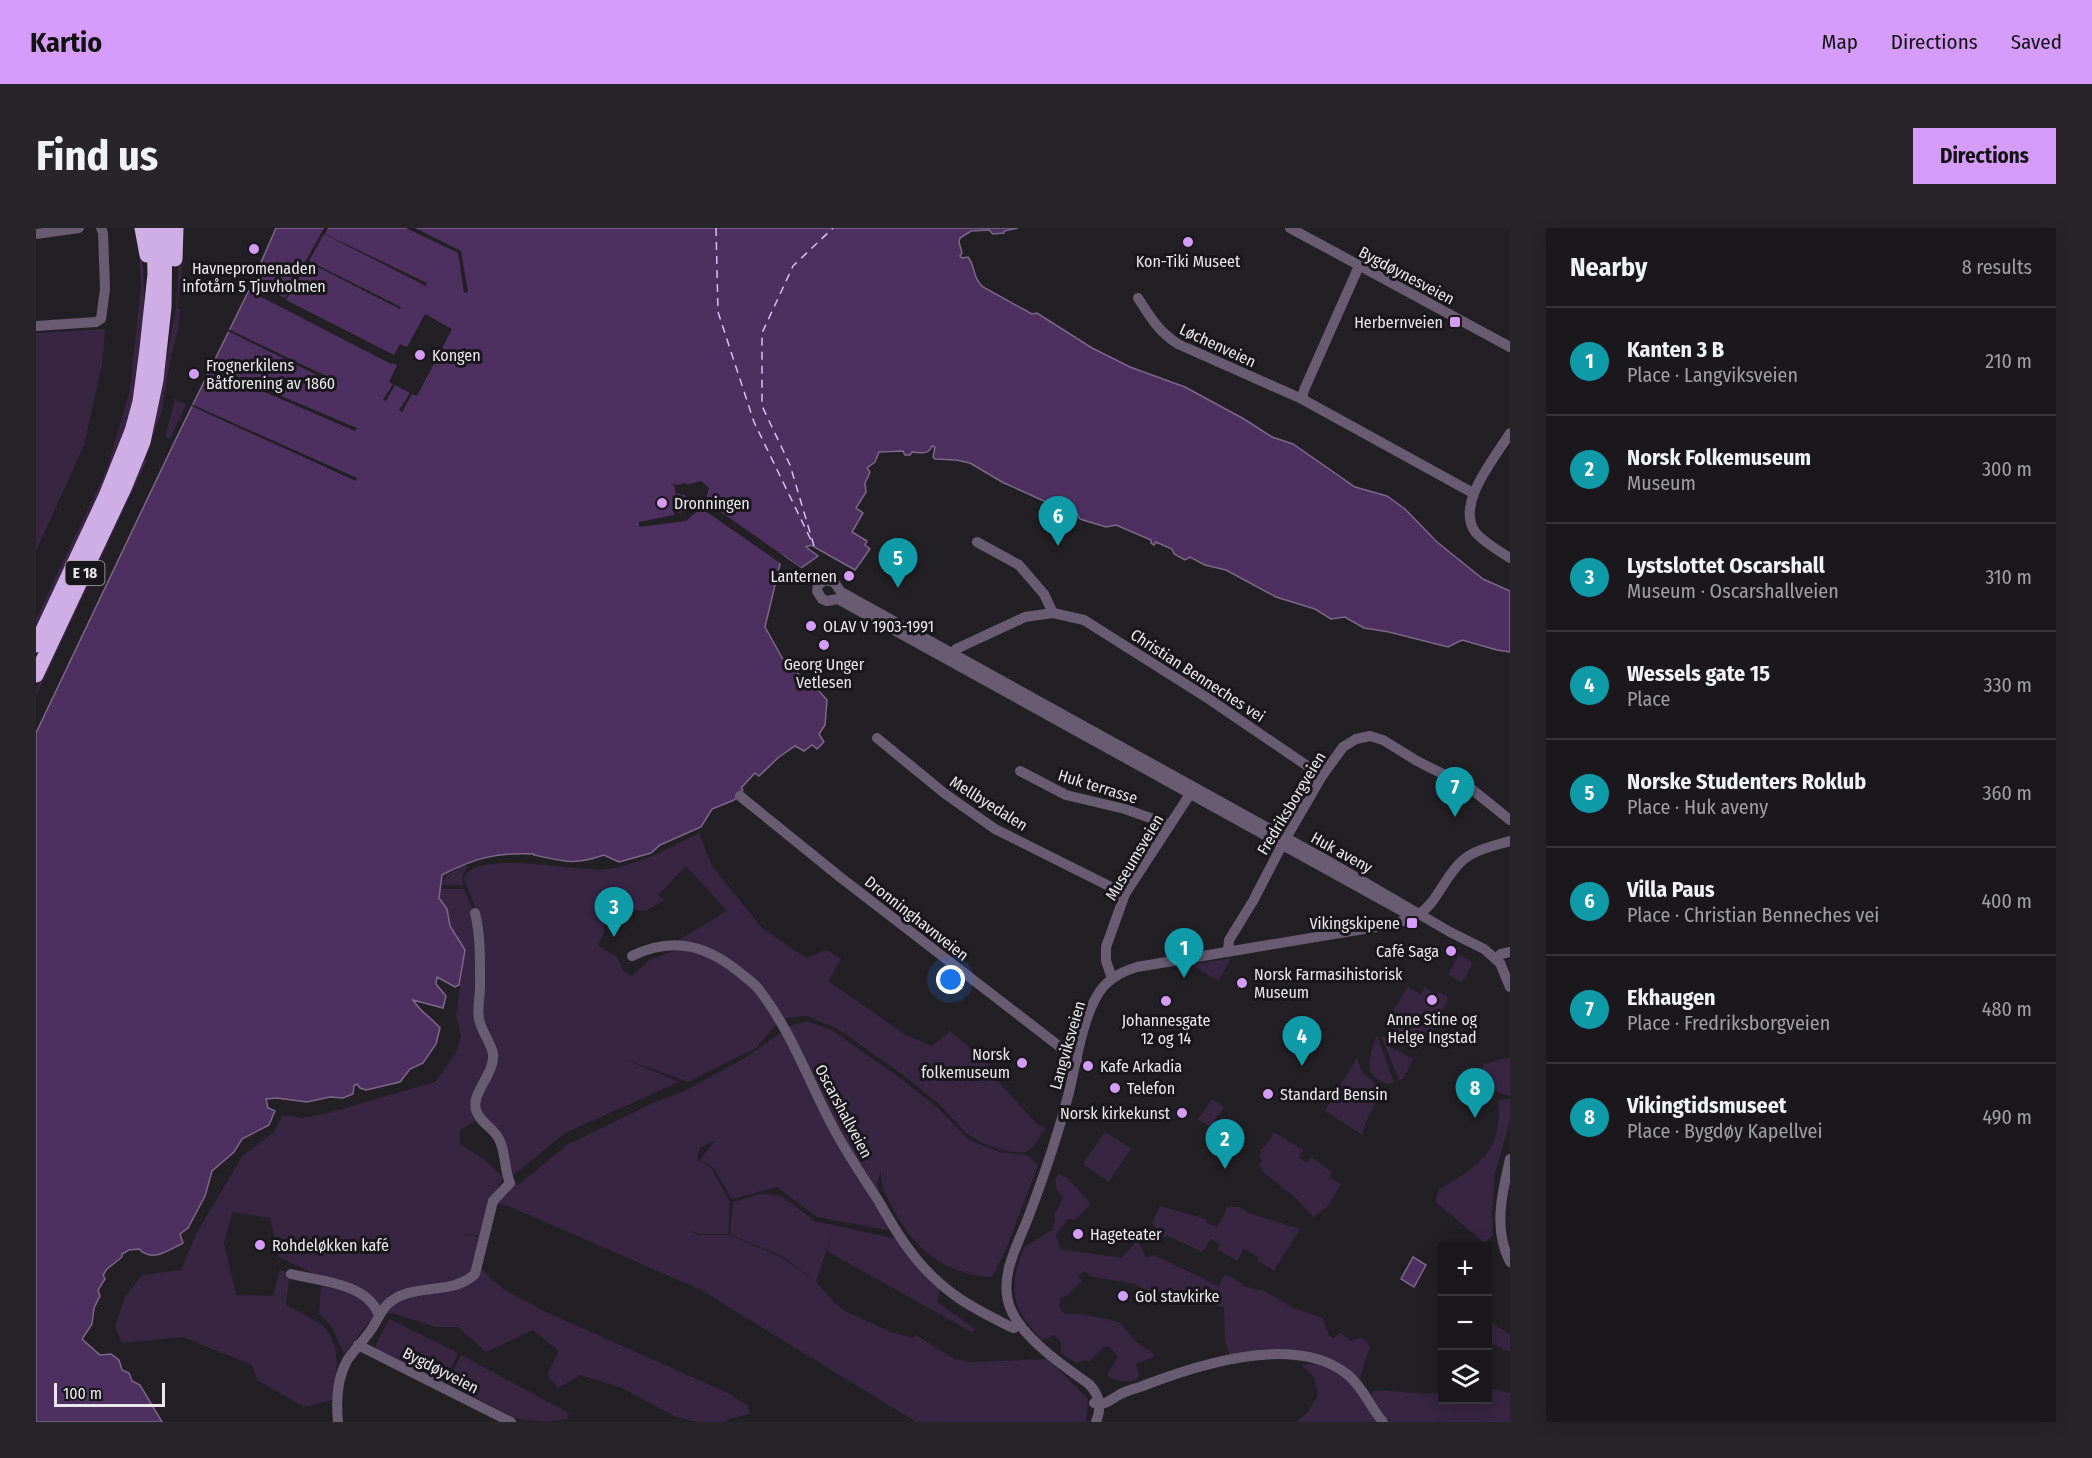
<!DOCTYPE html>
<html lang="en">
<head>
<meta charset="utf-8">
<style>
  body { margin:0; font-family:"Fira Sans Condensed",sans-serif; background:#272529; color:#f1f3f6 }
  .controls { position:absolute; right:18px; bottom:18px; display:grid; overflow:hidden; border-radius:0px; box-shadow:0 3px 15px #0003 }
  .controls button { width:54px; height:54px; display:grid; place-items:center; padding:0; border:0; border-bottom:2px solid #38373b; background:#1a181c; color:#f1f3f6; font:30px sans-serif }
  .scale { position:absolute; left:18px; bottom:15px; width:111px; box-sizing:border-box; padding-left:6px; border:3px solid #eae8ec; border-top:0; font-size:16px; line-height:21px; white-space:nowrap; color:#eae8ec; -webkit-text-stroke:4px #19171b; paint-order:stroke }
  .you { position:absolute; left:915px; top:752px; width:21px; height:21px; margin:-15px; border:4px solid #fff; border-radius:50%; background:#1a73e8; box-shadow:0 0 0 9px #1a73e833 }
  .badge { display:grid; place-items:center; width:39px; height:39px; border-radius:50%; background:#d59cfb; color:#fff; font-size:20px; font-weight:700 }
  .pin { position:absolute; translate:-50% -50px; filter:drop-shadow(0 2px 3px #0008) }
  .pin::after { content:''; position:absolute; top:32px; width:21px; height:18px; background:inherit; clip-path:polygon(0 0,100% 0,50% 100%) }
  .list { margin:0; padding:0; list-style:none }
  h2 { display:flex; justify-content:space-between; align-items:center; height:78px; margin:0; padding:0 24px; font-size:26px }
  h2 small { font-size:20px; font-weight:400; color:#9fa0a3 }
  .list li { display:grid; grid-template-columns:39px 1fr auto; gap:18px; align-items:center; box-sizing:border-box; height:108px; padding:0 24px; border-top:2px solid #38373b }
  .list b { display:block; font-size:22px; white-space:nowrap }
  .list p { margin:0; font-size:20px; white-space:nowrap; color:#9fa0a3 }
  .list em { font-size:20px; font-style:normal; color:#9fa0a3 }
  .icon { flex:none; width:33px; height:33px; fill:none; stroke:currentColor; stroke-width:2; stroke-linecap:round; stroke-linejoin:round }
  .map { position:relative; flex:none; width:1474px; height:1194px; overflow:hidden; border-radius:0px }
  header { display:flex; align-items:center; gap:36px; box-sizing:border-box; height:84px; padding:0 30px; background:#d59cfb; color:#111 }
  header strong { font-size:28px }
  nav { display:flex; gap:33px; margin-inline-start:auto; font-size:21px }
  .intro { display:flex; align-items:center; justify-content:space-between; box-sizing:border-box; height:144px; padding:0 36px }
  h1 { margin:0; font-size:42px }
  .button { padding:15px 27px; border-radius:0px; background:#d59cfb; color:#111; font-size:21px; font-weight:700 }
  main { display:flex; gap:36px; padding:0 36px }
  aside { flex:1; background:#1a181c; border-radius:0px; box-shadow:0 3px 15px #0003 }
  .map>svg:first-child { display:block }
</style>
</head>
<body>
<header>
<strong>Kartio</strong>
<nav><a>Map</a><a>Directions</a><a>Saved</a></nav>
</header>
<div class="intro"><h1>Find us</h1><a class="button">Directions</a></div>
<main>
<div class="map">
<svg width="1474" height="1194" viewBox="0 0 1474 1194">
  <rect width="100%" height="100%" fill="#232025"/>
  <g fill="#372542" fill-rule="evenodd">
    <path d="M98 0H102C115 63 106 157 85 218 77 241 65 263 55 285 36 324 18 363 0 401V391L71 241 94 162 105 58 103 26Z"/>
    <polygon points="145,0 146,55 144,56 141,80 144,81 142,101 136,126 134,126 136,130 134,133 126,182 109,231 111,232 0,468 0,462 57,339 126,156 140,80"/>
    <polygon points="69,101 66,136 48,217 0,323 0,105"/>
    <polygon points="139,171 150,177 134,211 129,209"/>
    <path d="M663 605 676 638 726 700 770 730 791 722 805 731 792 753 870 807 896 818 914 803 958 841 957 848 1000 895 1010 900 997 919 990 924H977L965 922 944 914 929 904 903 876 867 847 802 801 771 788 751 790 740 797 720 820 652 854 589 831 643 854 529 905 475 949 463 901 447 889 424 902V916L448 931 467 949 457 968 445 1008 423 1005 447 1010 440 1035 455 1051 472 1064 512 1085 692 1165 712 1178 713 1186 693 1191 690 1194H661L640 1189 586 1160 545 1147 522 1160 511 1147 523 1123 497 1102 450 1124 422 1099H400L359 1086 351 1085 349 1080 358 1061 345 1079 243 1029 234 990 196 984 188 1015 200 1067 237 1068 244 1041 254 1046 250 1077C260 1083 285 1094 291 1102 306 1123 300 1148 297 1172L268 1179 221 1152 216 1137 147 1109 86 1115 79 1098 89 1069 106 1047 145 1042 160 1006 207 927 237 905 247 887 267 890 292 885 399 854 420 825 425 808 420 787 429 722 412 694 411 681 403 670 404 661H428L438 685 441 684 428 651C437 619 547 646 573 641 605 636 635 619 663 605ZM650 638 691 683 644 711 641 722 613 732 596 748 588 744 582 730 562 717 568 704V696L575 694 578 683 594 681 609 683 629 672 622 667Z"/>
    <polygon points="429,636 431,639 426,648 427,658 404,657 411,647"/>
    <polygon points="1423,727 1437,735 1426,754 1412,747"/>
    <polygon points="1195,730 1182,753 1156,737"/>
    <polygon points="1372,758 1385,767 1389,759 1398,765 1394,772 1396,774 1402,764 1411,768 1412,772 1387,818 1349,796"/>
    <path d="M771 793 796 802 864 850 902 880 933 912 964 924 991 927 1002 937 969 1024 956 1049C907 1046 877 1020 855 977 849 965 844 957 845 943L841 956 853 999 851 1002 781 989 741 959 696 971 677 939 664 932 679 912 664 920 661 932 675 939 694 974 692 1006H665L652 1002 663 1007H694L747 1030 780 1054 801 1077 811 1084 855 1104 876 1110 880 1107 918 1131 935 1134 1012 1131 1052 1171 1050 1194H880L665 1062 470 977 460 976 476 956 482 957 531 917 615 876 648 863 707 831 746 804 805 908 750 799Z"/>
    <path d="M1341 808 1358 854 1351 856C1325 848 1333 827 1341 808Z"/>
    <polygon points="1347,808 1351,810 1352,818 1377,831 1367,851 1363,852 1346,810"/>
    <polygon points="1474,829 1474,868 1457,863 1445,844 1448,836"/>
    <polygon points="1321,830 1326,844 1344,860 1348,872 1341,872 1330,893 1326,907 1289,883"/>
    <polygon points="1176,871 1188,879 1174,899 1162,891"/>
    <path d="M1474 871V893L1459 945 1456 986 1457 1007 1449 1015 1400 974 1402 962C1442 939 1468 922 1462 872Z"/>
    <polygon points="1069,904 1095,920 1073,954 1047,936"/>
    <polygon points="1238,904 1267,922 1263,930 1271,935 1275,929 1296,944 1293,949 1305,956 1292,978 1277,989 1260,970 1227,944 1223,936 1227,932 1223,928 1226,924 1224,922 1230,917"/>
    <path d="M1023 946 1030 949 1053 973V978L1039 992 1032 991 1020 1006 1024 1021 1085 1030 1102 1012 1110 1030 1118 1027 1183 1058 1188 1047 1196 1049 1210 1059 1229 1063 1257 1080 1287 1090 1293 1108 1297 1110 1305 1105 1314 1113 1326 1109 1334 1118 1324 1150 1301 1136 1194 1127 1189 1114 1188 1079 1116 1067 1099 1056 1054 1048 1048 1043 1042 1049 1046 1053 1031 1068 1025 1069 1023 1078 1028 1086H1046L1083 1094 1101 1115 1119 1126 1117 1129 1100 1136 1103 1148C1094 1158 1083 1153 1072 1149V1145L1082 1129 1072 1118 1068 1119 1054 1133 1048 1132 1040 1135 1025 1125V1114L1018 1107 1006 1112C974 1079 972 1061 988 1019L1016 1002 1019 993V985L1027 971 1021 962 1019 950Z"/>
    <polygon points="725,966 744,967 779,993 861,1011 904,1059 901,1074 939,1101 937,1105 791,1023 796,1005 780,1054 748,1029 694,1006 697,974"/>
    <polygon points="1124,978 1170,991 1170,995 1181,999 1189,986 1190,979 1204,979 1212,985 1264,1001 1238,1043 1222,1033 1223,1030 1208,1021 1201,1033 1181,1021 1184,1017 1175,1011 1166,1024 1130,1007 1129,1010 1116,995"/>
    <path d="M285 1058C309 1063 325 1065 339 1087L308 1126 296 1099 283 1086Z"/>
    <polygon points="353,1091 422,1125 408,1155 338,1121"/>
    <polygon points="1452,1093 1474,1106 1474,1124 1452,1114"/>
    <polygon points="425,1127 533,1185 531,1191 510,1194 482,1191 411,1155"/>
    <path d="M1280 1135C1302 1143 1315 1155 1329 1172L1339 1162 1394 1166 1406 1164V1172H1452V1160L1474 1165V1194H1261L1272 1184 1282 1167 1278 1149 1265 1137Z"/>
  </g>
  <g fill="#4d305f" stroke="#7c6789" stroke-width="1.5">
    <path d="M240 0H982L968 3V5L957 6 953 2 935 3 924 10 923 14 926 25 924 28 926 30 932 29C940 39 936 49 947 59L996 86 1001 85 1056 120 1094 139 1149 159 1208 191 1236 209 1257 216 1319 259 1351 268 1369 281 1401 314 1447 351 1474 363V424L1461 422 1426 412 1412 419 1353 404 1328 400 1309 389 1295 391 1279 381 1240 369 1190 342 1169 337 1154 329 1149 332 1138 326 1136 321 1120 314 1118 317 1115 315V312L1080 297 1070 299 1044 291 1040 284 1019 278 966 254 934 235 920 232 899 231 897 229 899 219 896 218C892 228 883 224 876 224L874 227H869L867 223 843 224 839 234 831 240 834 244 829 255 830 264 820 280 827 285 816 304 831 313 829 317 834 321 819 342 775 317 770 319 782 328 765 340 748 328 744 336 729 399 749 435 783 463 791 472 789 497 783 506 788 514 781 521 776 517 768 523 759 518 743 529 723 548 719 545 705 560 707 562 698 572 676 581 665 599 624 617 615 625 583 634 568 627C539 637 529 634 498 627V626C462 624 438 630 406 647L403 670 411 681 414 698 429 722 423 757 419 759 401 749 400 756 410 768 407 780 377 772C386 786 394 788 404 800L400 816 387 835 374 841 364 854 330 862 324 860 321 856 318 858 317 866 307 870 294 869 271 874 241 870 230 871 232 880 239 883 233 897 206 911 198 924 176 943 169 968 152 1000 144 1006 147 1015C133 1022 116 1035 103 1021L93 1022 86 1026V1029L71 1041 67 1047 69 1051 62 1062 64 1068 58 1080 56 1096 46 1111 64 1127 75 1126 83 1132 86 1142 93 1145 96 1153 104 1157 126 1194H0V505L138 215 213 62Z"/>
    <polygon points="1377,1029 1390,1037 1378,1059 1365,1051"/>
  </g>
  <g fill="#232025">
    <polygon points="288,0 292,0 289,6 391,55 390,58 288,6 273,33 365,79 364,81 272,34 250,72 358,127 364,116 371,119 389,86 416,101 381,168 376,166 366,184 363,182 374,165 359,157 350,173 347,172 357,156 353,154 361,137 356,135 355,136 210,61 213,53 216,54 224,35 229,37 223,49 221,48 218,55 249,70"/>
    <polygon points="370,0 379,0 425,23 432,64 428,65 422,25"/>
    <polygon points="190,100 296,151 295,154 196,105 189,102"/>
    <polygon points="172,137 321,200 319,203 177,142 172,139"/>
    <polygon points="155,176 321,250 320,253 160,180 154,177"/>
    <polygon points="665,253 673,260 669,273 768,342 764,342 749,332 747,337 665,280 650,293 603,299 603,294 638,287 638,283 644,285 651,281 653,274 649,267 645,267 642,265 640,267 638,257 634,255 642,257 650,255 651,257"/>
  </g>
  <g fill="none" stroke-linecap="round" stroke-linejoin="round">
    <g stroke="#debaf8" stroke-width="1.5" stroke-dasharray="8 6" stroke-linecap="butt">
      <polyline points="680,0 682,84 718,194 775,312"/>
      <polyline points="778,318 754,237 726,178 726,105 757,38 797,0"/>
    </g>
    <g stroke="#695c72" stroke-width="10">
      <polyline points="1254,0 1474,119"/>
      <polyline points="0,6 43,0"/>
      <path d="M1102 70C1114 89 1123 104 1142 116L1266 171 1437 265"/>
      <polyline points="0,98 60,94 65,91 69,61 67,5 65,0"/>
      <polyline points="1266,171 1268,162 1323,38"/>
      <path d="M1474 205C1459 230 1418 277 1440 305 1449 315 1463 323 1474 330"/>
      <polyline points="941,314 983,337 1008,366 1017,385"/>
      <polyline points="913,430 920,421 989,389 1017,385 1048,392 1173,471 1286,548"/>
      <polyline points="841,510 908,565 959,601 1089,666"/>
      <polyline points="984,543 1030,567 1089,581 1134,597"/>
      <polyline points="704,568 804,649 1041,832"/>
      <polyline points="1377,689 802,371 791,373 786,371 781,363 782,357 789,352 798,354 805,364 1290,632 1414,704 1448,721 1464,735 1474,759"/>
      <polyline points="1192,724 1193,712 1217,673 1246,617 1286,548 1307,519 1320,511 1334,508 1347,512 1381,533 1433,559 1474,592"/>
      <path d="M596 728C638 707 673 718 708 748 713 752 720 757 724 763 755 803 773 854 797 899 810 924 826 948 842 972 854 993 866 1014 882 1033 910 1066 935 1079 973 1098L978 1100 983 1097"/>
      <polyline points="1460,730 1465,726 1474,724"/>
      <polyline points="1076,750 1070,733 1070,719 1089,666 1158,560"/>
      <path d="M1474 931C1466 965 1457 1001 1474 1034"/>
      <path d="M255 1046C283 1053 330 1055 342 1085"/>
      <polyline points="322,1117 475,1194"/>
      <path d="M1058 1175C1069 1178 1074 1172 1083 1167 1089 1163 1097 1161 1104 1159 1160 1137 1259 1104 1312 1147 1327 1159 1334 1179 1347 1194"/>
      <path d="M302 1194C300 1173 301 1149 312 1131 319 1121 328 1112 335 1102 346 1085 347 1074 369 1066 392 1058 420 1064 439 1046L457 973 474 955C468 941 470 925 463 911 457 899 444 895 440 882 435 864 459 846 457 826 455 814 445 803 443 791 441 780 444 770 444 759 444 735 445 709 439 685"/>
      <path d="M1060 1194C1066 1179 1064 1168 1053 1156 1027 1138 979 1105 972 1073 965 1045 982 1016 992 990 1008 948 1022 907 1033 864 1040 836 1046 793 1061 768 1069 753 1084 744 1101 739L1352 697C1362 694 1374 692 1383 686 1402 674 1409 647 1427 632 1440 621 1458 618 1474 613"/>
    </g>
    <g stroke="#cfaee6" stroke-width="15">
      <polyline points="106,0 111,27"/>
      <polyline points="139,31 140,0"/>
      <polyline points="0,417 70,268 96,203 104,174 111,121 119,46 118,0"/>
      <polyline points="0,447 89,258 107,214 120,152 128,79 129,0"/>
    </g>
  </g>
  <g fill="#d59cfb" stroke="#19171b" stroke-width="2">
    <circle cx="1152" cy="14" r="6"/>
    <circle cx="218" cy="21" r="6"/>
    <rect x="1413" y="88" width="12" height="12" rx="3"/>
    <circle cx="384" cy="127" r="6"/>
    <circle cx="158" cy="146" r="6"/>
    <circle cx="626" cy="275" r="6"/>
    <circle cx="813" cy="348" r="6"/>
    <circle cx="775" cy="398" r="6"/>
    <circle cx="788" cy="417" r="6"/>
    <rect x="1370" y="689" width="12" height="12" rx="3"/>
    <circle cx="1415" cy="723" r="6"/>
    <circle cx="1206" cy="755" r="6"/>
    <circle cx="1396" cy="772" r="6"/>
    <circle cx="1130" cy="773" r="6"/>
    <circle cx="986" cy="835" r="6"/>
    <circle cx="1052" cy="838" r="6"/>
    <circle cx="1079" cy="860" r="6"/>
    <circle cx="1232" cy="866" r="6"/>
    <circle cx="1146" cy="885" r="6"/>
    <circle cx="1042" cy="1006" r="6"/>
    <circle cx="224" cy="1017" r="6"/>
    <circle cx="1087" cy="1068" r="6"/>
  </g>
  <g text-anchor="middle" stroke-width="6" stroke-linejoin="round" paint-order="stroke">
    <rect fill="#19171b" stroke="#aba9ad" stroke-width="1.5" x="29.5" y="333" width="39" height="24" rx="4.5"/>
    <g font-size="15" font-weight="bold" fill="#eae8ec">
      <text x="49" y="350">E 18</text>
    </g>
    <g font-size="16" fill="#eae8ec" stroke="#19171b" text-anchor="start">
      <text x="1152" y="39" text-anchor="middle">Kon-Tiki Museet</text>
      <text x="218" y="46" text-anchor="middle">Havnepromenaden<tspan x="218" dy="18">infotårn 5 Tjuvholmen</tspan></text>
      <text x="1407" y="100" text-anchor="end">Herbernveien</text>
      <text x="396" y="133">Kongen</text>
      <text x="170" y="143">Frognerkilens<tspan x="170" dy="18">Båtforening av 1860</tspan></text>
      <text x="638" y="281">Dronningen</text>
      <text x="801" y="354" text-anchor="end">Lanternen</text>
      <text x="787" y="404">OLAV V 1903-1991</text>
      <text x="788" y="442" text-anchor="middle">Georg Unger<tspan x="788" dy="18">Vetlesen</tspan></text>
      <text x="1364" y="701" text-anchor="end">Vikingskipene</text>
      <text x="1403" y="729" text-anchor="end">Café Saga</text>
      <text x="1218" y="752">Norsk Farmasihistorisk<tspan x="1218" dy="18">Museum</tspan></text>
      <text x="1396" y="797" text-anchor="middle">Anne Stine og<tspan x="1396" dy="18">Helge Ingstad</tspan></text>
      <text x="1130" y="798" text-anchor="middle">Johannesgate<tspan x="1130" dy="18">12 og 14</tspan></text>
      <text x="974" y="832" text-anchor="end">Norsk<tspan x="974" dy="18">folkemuseum</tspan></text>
      <text x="1064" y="844">Kafe Arkadia</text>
      <text x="1091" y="866">Telefon</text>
      <text x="1244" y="872">Standard Bensin</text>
      <text x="1134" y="891" text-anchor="end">Norsk kirkekunst</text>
      <text x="1054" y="1012">Hageteater</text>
      <text x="236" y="1023">Rohdeløkken kafé</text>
      <text x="1099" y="1074">Gol stavkirke</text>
    </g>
    <g font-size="16" fill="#eae8ec" stroke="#19171b">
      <text transform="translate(1371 47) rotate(28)" y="6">Bygdøynesveien</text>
      <text transform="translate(1182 117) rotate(25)" y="6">Løchenveien</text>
      <text transform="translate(1162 447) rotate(33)" y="6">Christian Benneches vei</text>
      <text transform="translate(1062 558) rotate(17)" y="6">Huk terrasse</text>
      <text transform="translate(953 575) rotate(32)" y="6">Mellbyedalen</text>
      <text transform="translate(1255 575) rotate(-59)" y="6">Fredriksborgveien</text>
      <text transform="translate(1306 624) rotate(29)" y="6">Huk aveny</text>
      <text transform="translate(1098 629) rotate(-59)" y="6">Museumsveien</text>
      <text transform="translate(881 690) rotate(38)" y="6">Dronninghavnveien</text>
      <text transform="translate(1031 817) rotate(-74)" y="6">Langviksveien</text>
      <text transform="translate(808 883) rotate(62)" y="6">Oscarshallveien</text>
      <text transform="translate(405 1142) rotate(27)" y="6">Bygdøyveien</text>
    </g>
  </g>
</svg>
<div class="controls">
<button>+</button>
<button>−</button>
<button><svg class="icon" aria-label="layers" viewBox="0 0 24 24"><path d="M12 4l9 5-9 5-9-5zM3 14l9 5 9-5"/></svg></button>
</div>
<div class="scale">100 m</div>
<div class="you"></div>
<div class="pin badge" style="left:1148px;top:750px;background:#0f9aa8">1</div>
<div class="pin badge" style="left:1189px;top:941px;background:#0f9aa8">2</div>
<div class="pin badge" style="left:578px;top:709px;background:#0f9aa8">3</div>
<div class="pin badge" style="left:1266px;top:838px;background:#0f9aa8">4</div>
<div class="pin badge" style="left:862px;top:360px;background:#0f9aa8">5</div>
<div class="pin badge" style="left:1022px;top:318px;background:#0f9aa8">6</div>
<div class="pin badge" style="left:1419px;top:589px;background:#0f9aa8">7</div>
<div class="pin badge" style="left:1439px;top:890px;background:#0f9aa8">8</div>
</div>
<aside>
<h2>Nearby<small>8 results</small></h2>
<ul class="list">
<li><span class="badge" style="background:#0f9aa8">1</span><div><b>Kanten 3 B</b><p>Place · Langviksveien</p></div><em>210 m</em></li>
<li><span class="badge" style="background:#0f9aa8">2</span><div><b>Norsk Folkemuseum</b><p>Museum</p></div><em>300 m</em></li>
<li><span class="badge" style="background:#0f9aa8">3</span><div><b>Lystslottet Oscarshall</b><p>Museum · Oscarshallveien</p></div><em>310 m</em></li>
<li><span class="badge" style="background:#0f9aa8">4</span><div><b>Wessels gate 15</b><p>Place</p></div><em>330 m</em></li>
<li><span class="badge" style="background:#0f9aa8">5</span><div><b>Norske Studenters Roklub</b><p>Place · Huk aveny</p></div><em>360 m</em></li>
<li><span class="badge" style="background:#0f9aa8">6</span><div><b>Villa Paus</b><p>Place · Christian Benneches vei</p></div><em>400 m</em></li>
<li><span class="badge" style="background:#0f9aa8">7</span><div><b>Ekhaugen</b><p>Place · Fredriksborgveien</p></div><em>480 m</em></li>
<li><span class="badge" style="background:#0f9aa8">8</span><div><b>Vikingtidsmuseet</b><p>Place · Bygdøy Kapellvei</p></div><em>490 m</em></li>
</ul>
</aside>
</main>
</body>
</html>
